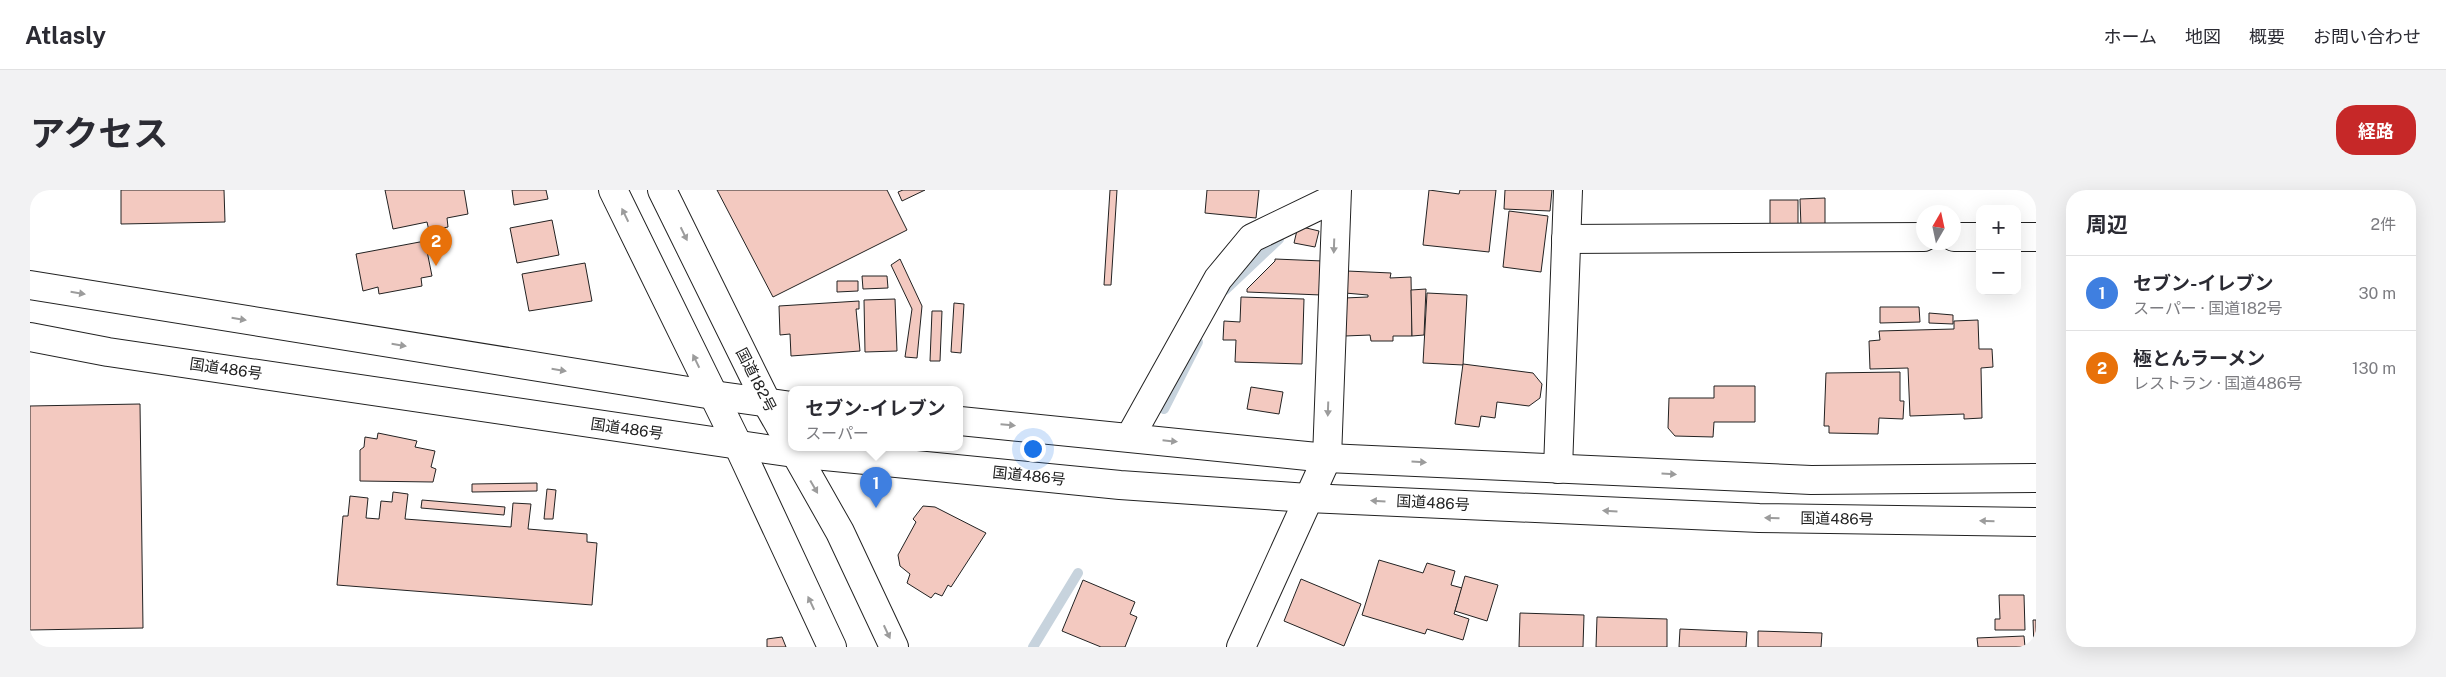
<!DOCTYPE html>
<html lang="ja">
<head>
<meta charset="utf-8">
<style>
  body { margin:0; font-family:"Public Sans","Noto Sans JP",sans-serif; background:#f2f2f3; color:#2b2b33 }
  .controls { position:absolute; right:15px; top:15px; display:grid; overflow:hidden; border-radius:10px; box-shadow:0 5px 20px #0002 }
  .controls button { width:45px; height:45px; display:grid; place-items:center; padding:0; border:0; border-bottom:1px solid #e1e1e2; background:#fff; color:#2b2b33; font:25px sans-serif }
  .compass { position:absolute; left:1886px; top:15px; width:45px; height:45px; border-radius:50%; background:#fff; box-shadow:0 5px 20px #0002; rotate:9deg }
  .you { position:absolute; left:1002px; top:258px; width:18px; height:18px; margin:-12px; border:4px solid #fff; border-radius:50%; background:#1a73e8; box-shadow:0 0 0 8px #1a73e833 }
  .badge { display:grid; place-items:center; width:32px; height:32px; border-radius:50%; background:#c62828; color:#fff; font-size:16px; font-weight:700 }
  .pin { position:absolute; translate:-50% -41px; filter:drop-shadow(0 1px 2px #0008) }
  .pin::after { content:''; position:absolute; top:26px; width:18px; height:15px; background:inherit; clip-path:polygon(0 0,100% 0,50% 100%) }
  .popup { position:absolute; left:758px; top:196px; width:175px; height:65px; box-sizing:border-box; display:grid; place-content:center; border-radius:10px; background:#fff; filter:drop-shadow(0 1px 4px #0005); font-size:16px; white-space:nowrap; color:#7c7c81 }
  .popup b { font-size:19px; color:#2b2b33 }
  .popup::after { content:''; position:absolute; left:50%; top:100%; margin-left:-10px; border:10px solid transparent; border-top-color:#fff }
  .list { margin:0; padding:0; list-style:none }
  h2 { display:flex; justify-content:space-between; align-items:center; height:65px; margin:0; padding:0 20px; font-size:21px }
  h2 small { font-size:16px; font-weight:400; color:#7c7c81 }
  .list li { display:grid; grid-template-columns:32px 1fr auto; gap:15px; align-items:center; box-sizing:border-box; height:75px; padding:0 20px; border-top:1px solid #e1e1e2 }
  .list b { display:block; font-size:19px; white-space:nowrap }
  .list p { margin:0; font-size:16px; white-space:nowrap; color:#7c7c81 }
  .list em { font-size:16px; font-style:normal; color:#7c7c81 }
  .map { position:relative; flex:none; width:2006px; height:457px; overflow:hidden; border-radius:20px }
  header { display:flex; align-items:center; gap:30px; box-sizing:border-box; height:70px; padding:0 25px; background:#fff; border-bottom:1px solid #e1e1e2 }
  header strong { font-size:24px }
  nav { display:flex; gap:28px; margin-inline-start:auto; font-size:18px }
  .intro { display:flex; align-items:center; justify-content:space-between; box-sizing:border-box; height:120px; padding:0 30px }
  h1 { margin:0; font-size:35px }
  .button { padding:12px 22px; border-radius:20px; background:#c62828; color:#fff; font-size:18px; font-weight:700 }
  main { display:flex; gap:30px; padding:0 30px }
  aside { flex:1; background:#fff; border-radius:20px; box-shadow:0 5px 20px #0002 }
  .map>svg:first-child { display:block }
</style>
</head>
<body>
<header>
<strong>Atlasly</strong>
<nav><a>ホーム</a><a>地図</a><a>概要</a><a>お問い合わせ</a></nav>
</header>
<div class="intro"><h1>アクセス</h1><a class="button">経路</a></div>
<main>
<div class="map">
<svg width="2006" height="457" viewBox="0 0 2006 457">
  <rect width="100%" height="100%" fill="#fff"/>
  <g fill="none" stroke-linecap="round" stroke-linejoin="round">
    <g stroke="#c7d3dd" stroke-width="10">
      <polyline points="1195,100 1249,49"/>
      <polyline points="1134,219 1168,152"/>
      <polyline points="1003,457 1048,383"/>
    </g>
  </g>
  <g fill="#f3c9c0" stroke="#222">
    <polygon points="91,0 194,0 195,32 91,34"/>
    <polygon points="355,0 434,0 438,24 417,28 418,37 399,41 397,32 363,39"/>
    <polygon points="482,0 516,0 518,9 484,15"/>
    <polygon points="687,0 857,0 877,40 743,107"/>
    <polygon points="873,0 895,0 872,11 868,2"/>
    <polygon points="1080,0 1087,0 1081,95 1074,95"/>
    <polygon points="1177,0 1229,0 1226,28 1175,23"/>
    <polygon points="1399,0 1429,4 1430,0 1466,0 1459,62 1393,55"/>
    <polygon points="1475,0 1522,0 1520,21 1474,19"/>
    <polygon points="1795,8 1795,37 1771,37 1770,9"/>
    <rect x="1740" y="10" width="28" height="27"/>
    <polygon points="1479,21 1518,26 1511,82 1473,77"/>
    <polygon points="522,30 529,65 487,73 480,38"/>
    <polygon points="1268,36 1289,41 1285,57 1264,53"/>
    <polygon points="395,51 402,86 391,88 392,96 349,104 348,97 333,101 326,64"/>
    <polygon points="870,69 892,116 887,168 875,167 882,119 861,75"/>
    <polygon points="1245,69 1293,71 1291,105 1217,102 1217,99 1245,71"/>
    <polygon points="555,73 562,111 499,121 492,84"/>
    <polygon points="1317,81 1361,83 1360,88 1381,87 1382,146 1363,146 1363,151 1341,151 1340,145 1315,146 1314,108 1338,107 1338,105 1315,103"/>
    <polygon points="832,86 857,86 858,98 833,99"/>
    <polygon points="807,91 828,91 828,101 807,102"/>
    <polygon points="1396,99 1394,145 1382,146 1381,100"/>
    <polygon points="1397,103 1437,105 1433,175 1393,173"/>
    <polygon points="1211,107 1274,109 1272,174 1205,172 1206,150 1193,150 1194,131 1210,132"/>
    <polygon points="865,109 867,161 835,162 834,110"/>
    <polygon points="829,111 829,119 826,119 830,161 761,166 760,144 750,145 749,116"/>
    <polygon points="924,113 934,114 931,163 921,162"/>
    <polygon points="1850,117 1889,117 1890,132 1850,133"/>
    <polygon points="902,121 912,121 910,171 900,171"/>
    <polygon points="1899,123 1923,125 1923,134 1899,133"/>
    <polygon points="1948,130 1949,159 1962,159 1963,177 1951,178 1952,228 1934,229 1934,224 1880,226 1878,178 1840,179 1839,151 1850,150 1849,141 1924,139 1924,131"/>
    <polygon points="1433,174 1503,183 1512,194 1510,208 1499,216 1467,212 1465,228 1451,226 1449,237 1425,234"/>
    <polygon points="1870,182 1870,211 1874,211 1873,229 1849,228 1848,244 1799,243 1799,236 1794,236 1796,183"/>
    <polygon points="1684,196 1725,196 1725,232 1684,232 1683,247 1645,246 1638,238 1639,208 1684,208"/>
    <polygon points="1221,197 1253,202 1249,224 1217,219"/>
    <polygon points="110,214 113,438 0,440 0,216"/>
    <polygon points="348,243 387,251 385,257 405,261 401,277 406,279 403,292 330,291 330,260 334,257 335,247 347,249"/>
    <polygon points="507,293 507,301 442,302 442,294"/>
    <polygon points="517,299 526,300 523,329 514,329"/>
    <polygon points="363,302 378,304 375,329 481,337 483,313 501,314 498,339 557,344 557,352 567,353 562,415 307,395 313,326 318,326 320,306 338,308 336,328 349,329 351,311 362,312"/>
    <polygon points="392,310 475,317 474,325 391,318"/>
    <polygon points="893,316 905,317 956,343 921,397 918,395 912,406 905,403 901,408 877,393 880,384 870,376 868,365 886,332 883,329"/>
    <polygon points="1349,370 1393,383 1397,373 1425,381 1421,395 1432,398 1424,424 1439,429 1433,450 1397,439 1395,444 1332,425"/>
    <polygon points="1435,386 1468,395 1457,431 1425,421"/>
    <polygon points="1271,389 1331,414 1314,456 1254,431"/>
    <polygon points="1053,390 1105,412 1100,424 1107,427 1095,457 1071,457 1032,441"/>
    <polygon points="1969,405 1994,405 1995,440 1965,440 1965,429 1970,429"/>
    <polygon points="1490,423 1554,425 1553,457 1489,457"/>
    <polygon points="1567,427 1637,429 1637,457 1566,457"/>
    <polygon points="2003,430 2006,430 2006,457 2004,457"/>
    <polygon points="1650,439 1717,442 1716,457 1649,457"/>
    <polygon points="1728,441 1792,443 1791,457 1728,457"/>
    <polygon points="1994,446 1995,457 1948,457 1947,448"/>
    <polygon points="752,447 756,457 737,457 737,449"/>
  </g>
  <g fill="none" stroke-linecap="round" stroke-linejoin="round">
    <g stroke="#222" stroke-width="30">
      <g id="minor">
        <polyline points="1924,47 1950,47"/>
        <polyline points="1987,47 2006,47"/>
        <polyline points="1536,49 1894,47"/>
        <polyline points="1100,247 1188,89 1222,48 1305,8"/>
        <polyline points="1297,268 1307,0"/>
        <polyline points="1528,279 1538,0"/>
      </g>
    </g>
    <g stroke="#222" stroke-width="30">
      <polyline id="tertiary" points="1211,457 1297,268"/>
    </g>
    <g stroke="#222" stroke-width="30">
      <g id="trunk">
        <polyline points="583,0 708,255 802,457"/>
        <polyline points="632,0 737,213 810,342 864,457"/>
        <polyline points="0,95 683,205 762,216"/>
        <polyline points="0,147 78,162 764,263 1090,295 1278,308 1729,328 2006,332"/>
        <polyline points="930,231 1297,268 1781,290 2006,288"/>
      </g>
    </g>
    <use href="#minor" stroke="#fff" stroke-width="28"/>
    <use href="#tertiary" stroke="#fff" stroke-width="28"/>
    <use href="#trunk" stroke="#fff" stroke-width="28"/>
  </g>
  <defs><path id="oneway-solid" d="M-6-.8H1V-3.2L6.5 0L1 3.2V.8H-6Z" transform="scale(1.25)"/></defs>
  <g fill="#9c9c9c">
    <use href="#oneway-solid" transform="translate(595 25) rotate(-116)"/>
    <use href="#oneway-solid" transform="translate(654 44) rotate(64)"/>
    <use href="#oneway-solid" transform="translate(1304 56) rotate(92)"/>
    <use href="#oneway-solid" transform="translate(48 103) rotate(9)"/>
    <use href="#oneway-solid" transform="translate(209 129) rotate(9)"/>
    <use href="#oneway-solid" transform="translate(369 155) rotate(9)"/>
    <use href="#oneway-solid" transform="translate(666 171) rotate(-116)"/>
    <use href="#oneway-solid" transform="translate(529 180) rotate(9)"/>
    <use href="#oneway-solid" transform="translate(1298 219) rotate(92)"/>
    <use href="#oneway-solid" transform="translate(978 235) rotate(5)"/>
    <use href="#oneway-solid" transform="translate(1140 251) rotate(6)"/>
    <use href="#oneway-solid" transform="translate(1389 272) rotate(3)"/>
    <use href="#oneway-solid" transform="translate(1639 284) rotate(3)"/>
    <use href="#oneway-solid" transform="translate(784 297) rotate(60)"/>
    <use href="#oneway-solid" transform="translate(1348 311) rotate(-177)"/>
    <use href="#oneway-solid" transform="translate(1580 321) rotate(-177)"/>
    <use href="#oneway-solid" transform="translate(1742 328) rotate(-179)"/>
    <use href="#oneway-solid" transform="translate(1957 331) rotate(-179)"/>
    <use href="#oneway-solid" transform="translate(781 413) rotate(-115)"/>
    <use href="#oneway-solid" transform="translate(857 442) rotate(65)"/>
  </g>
  <g text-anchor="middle" stroke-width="4" stroke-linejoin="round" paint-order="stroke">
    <g font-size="15" fill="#222" stroke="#fff">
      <text transform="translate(196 179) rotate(8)" y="5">国道486号</text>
      <text transform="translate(726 190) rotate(63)" y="5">国道182号</text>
      <text transform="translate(597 239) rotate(8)" y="5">国道486号</text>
      <text transform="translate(999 286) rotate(6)" y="5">国道486号</text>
      <text transform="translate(1403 313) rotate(3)" y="5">国道486号</text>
      <text transform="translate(1807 329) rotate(1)" y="5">国道486号</text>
    </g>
  </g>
</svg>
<div class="controls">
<button>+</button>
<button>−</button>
</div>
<svg class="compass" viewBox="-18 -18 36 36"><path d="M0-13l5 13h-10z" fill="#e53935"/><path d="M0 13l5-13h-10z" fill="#7c7c81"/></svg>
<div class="you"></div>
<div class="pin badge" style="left:846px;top:318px;background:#3f7fe0">1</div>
<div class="popup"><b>セブン-イレブン</b>スーパー</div>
<div class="pin badge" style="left:406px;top:76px;background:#e8710a">2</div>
</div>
<aside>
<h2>周辺<small>2件</small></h2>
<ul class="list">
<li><span class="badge" style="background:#3f7fe0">1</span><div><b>セブン-イレブン</b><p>スーパー · 国道182号</p></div><em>30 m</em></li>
<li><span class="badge" style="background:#e8710a">2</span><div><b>極とんラーメン</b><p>レストラン · 国道486号</p></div><em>130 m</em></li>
</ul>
</aside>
</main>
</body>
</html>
